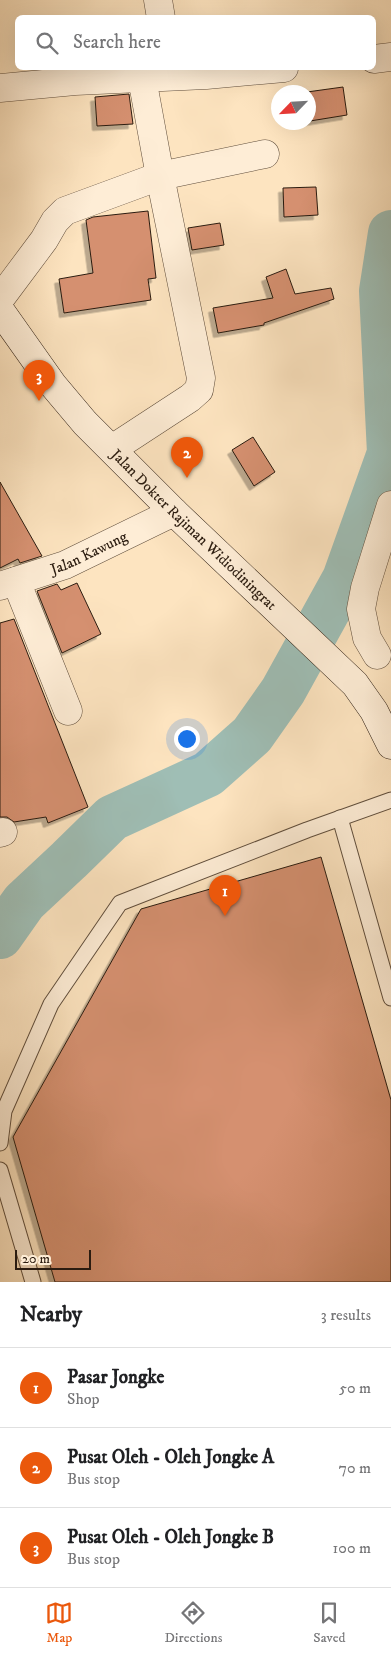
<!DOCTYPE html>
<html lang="en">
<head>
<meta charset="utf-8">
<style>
  body { margin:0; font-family:"IM FELL DW Pica",serif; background:#f6f6f6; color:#202124 }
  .compass { position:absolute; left:271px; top:85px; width:45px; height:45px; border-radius:50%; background:#fff; box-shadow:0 5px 20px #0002; rotate:245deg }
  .scale { position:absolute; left:15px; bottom:12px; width:76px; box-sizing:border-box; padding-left:5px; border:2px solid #2b1c10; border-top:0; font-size:14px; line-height:18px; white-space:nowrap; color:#2b1c10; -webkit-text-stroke:4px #feedd6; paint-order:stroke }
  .you { position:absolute; left:186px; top:738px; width:18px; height:18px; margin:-12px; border:4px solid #fff; border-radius:50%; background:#1a73e8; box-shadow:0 0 0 8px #1a73e833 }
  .badge { display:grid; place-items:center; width:32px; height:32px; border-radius:50%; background:#ea580c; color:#fff; font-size:16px; font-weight:700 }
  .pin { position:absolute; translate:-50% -41px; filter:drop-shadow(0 1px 2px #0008) }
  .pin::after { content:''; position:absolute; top:26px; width:18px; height:15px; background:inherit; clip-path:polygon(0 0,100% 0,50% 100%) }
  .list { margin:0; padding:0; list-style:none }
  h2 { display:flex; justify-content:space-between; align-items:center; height:65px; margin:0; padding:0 20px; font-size:21px }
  h2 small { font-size:16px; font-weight:400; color:#757577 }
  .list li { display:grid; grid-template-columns:32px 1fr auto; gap:15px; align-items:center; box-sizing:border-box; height:80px; padding:0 20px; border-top:1px solid #e0e0e0 }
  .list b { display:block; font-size:19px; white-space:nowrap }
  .list p { margin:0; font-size:16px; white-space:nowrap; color:#757577 }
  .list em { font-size:16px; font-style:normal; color:#757577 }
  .icon { flex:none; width:28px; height:28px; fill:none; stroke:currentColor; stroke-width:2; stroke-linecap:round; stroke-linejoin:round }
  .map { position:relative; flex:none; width:391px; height:1282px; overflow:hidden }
  .search { position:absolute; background:#fff; box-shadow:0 5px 20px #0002; left:15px; right:15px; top:15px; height:55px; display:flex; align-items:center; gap:12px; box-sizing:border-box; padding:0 18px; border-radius:8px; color:#757577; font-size:19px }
  .sheet { height:305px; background:#fff }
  nav { display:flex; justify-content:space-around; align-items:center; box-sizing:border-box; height:70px; border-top:1px solid #e0e0e0; background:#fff; font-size:14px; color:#757577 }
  nav a { display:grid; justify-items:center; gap:2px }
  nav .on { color:#ea580c }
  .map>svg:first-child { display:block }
</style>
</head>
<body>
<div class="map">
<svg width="391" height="1282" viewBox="0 0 391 1282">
  <defs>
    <filter id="shadow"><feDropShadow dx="-4.5" dy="4.5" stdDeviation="0" flood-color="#0004"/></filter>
  </defs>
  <rect width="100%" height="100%" fill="#fde4c0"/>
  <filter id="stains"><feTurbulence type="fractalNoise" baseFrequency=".004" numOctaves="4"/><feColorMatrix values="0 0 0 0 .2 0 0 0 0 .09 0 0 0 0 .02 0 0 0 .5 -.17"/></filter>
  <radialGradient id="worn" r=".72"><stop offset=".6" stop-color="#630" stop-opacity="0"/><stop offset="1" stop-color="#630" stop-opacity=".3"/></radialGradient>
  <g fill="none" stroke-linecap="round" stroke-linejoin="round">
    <polyline stroke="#9fbeb5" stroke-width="46" points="0,936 24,902 69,860 112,818 208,774 252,735 283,691 345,579 390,453 382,291 391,233"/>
  </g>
  <g fill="#d59070" stroke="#2b1c10" filter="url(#shadow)">
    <polygon points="343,87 347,115 310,121 308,92 307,92"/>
    <polygon points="129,94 133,124 97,126 95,97"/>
    <polygon points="316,187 318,215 284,217 283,188"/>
    <polygon points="148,211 156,278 148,279 151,300 64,313 59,279 93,273 86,220 93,217"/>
    <polygon points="220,223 224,245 192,250 188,228"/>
    <polygon points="286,269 295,294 331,288 334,299 264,323 264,325 218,333 213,308 273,298 266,277"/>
    <polygon points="253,437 275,472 254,486 232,450"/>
    <polygon points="0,482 42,556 20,563 18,559 0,568"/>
    <polygon points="77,583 101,634 62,653 37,591 57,584 61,590"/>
    <polygon points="14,619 88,807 48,823 46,817 14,822 7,817 0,817 0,623"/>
    <polygon points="321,857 391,1100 391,1282 55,1282 13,1137 141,909"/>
  </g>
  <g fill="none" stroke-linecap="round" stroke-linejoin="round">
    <g stroke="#604e3c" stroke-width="17">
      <g id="lane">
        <polyline points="340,818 391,998"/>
        <polyline points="0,1143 4,1111 51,1004 120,903 307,830 391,800"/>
        <polyline points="0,1170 33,1282"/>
      </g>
    </g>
    <g stroke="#604e3c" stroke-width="29">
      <g id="street">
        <polyline points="158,0 161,18"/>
        <polyline points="374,59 391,57"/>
        <polyline points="0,88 75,81 206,75 284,68"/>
        <polyline points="0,299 44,240 55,221 65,211 160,176 265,154"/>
        <polyline points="112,449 190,398 199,390 201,378 160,176 142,78"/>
        <polyline points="16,581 68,711"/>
        <path id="s1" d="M0 586 65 565 174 512"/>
        <polyline points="377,655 367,638 361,609 365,588 391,505"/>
        <polyline points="0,833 3,832"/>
      </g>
    </g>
    <g stroke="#2b1c10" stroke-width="29">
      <g id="secondary">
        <path id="s2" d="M0 310 53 385 85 423 174 512 355 684 374 711 391 745"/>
      </g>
    </g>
    <use href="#lane" stroke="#feedd6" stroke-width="15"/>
    <use href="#street" stroke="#feedd6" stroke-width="28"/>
    <use href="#secondary" stroke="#feedd6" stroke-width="28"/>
  </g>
  <g text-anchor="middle" stroke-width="4" stroke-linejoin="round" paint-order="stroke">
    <g font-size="15" fill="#2b1c10" stroke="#feedd6">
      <text dy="5" stroke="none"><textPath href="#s2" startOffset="294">Jalan Dokter Rajiman Widiodiningrat</textPath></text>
      <text dy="5" stroke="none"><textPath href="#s1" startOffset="95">Jalan Kawung</textPath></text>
    </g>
  </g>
  <rect width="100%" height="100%" filter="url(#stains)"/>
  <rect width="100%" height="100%" fill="url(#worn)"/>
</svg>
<svg class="compass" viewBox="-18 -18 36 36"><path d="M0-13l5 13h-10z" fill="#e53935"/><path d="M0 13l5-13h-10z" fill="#757577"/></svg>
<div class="scale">20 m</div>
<div class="you"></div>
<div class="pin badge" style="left:225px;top:916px">1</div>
<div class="pin badge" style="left:187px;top:478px">2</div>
<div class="pin badge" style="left:39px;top:401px">3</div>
<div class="search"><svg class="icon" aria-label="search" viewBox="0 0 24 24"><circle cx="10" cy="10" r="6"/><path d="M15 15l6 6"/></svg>Search here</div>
</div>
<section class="sheet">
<h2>Nearby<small>3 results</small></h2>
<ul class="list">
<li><span class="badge">1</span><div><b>Pasar Jongke</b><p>Shop</p></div><em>50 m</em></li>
<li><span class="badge">2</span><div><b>Pusat Oleh - Oleh Jongke A</b><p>Bus stop</p></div><em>70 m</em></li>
<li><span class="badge">3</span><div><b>Pusat Oleh - Oleh Jongke B</b><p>Bus stop</p></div><em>100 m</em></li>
</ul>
</section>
<nav>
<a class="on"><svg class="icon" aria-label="map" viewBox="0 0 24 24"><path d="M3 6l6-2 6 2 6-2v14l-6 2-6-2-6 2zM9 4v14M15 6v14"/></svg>Map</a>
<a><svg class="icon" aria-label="directions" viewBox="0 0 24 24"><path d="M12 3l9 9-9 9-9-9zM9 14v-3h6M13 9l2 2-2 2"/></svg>Directions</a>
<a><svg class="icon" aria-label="saved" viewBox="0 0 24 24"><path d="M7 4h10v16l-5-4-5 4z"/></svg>Saved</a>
</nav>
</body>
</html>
